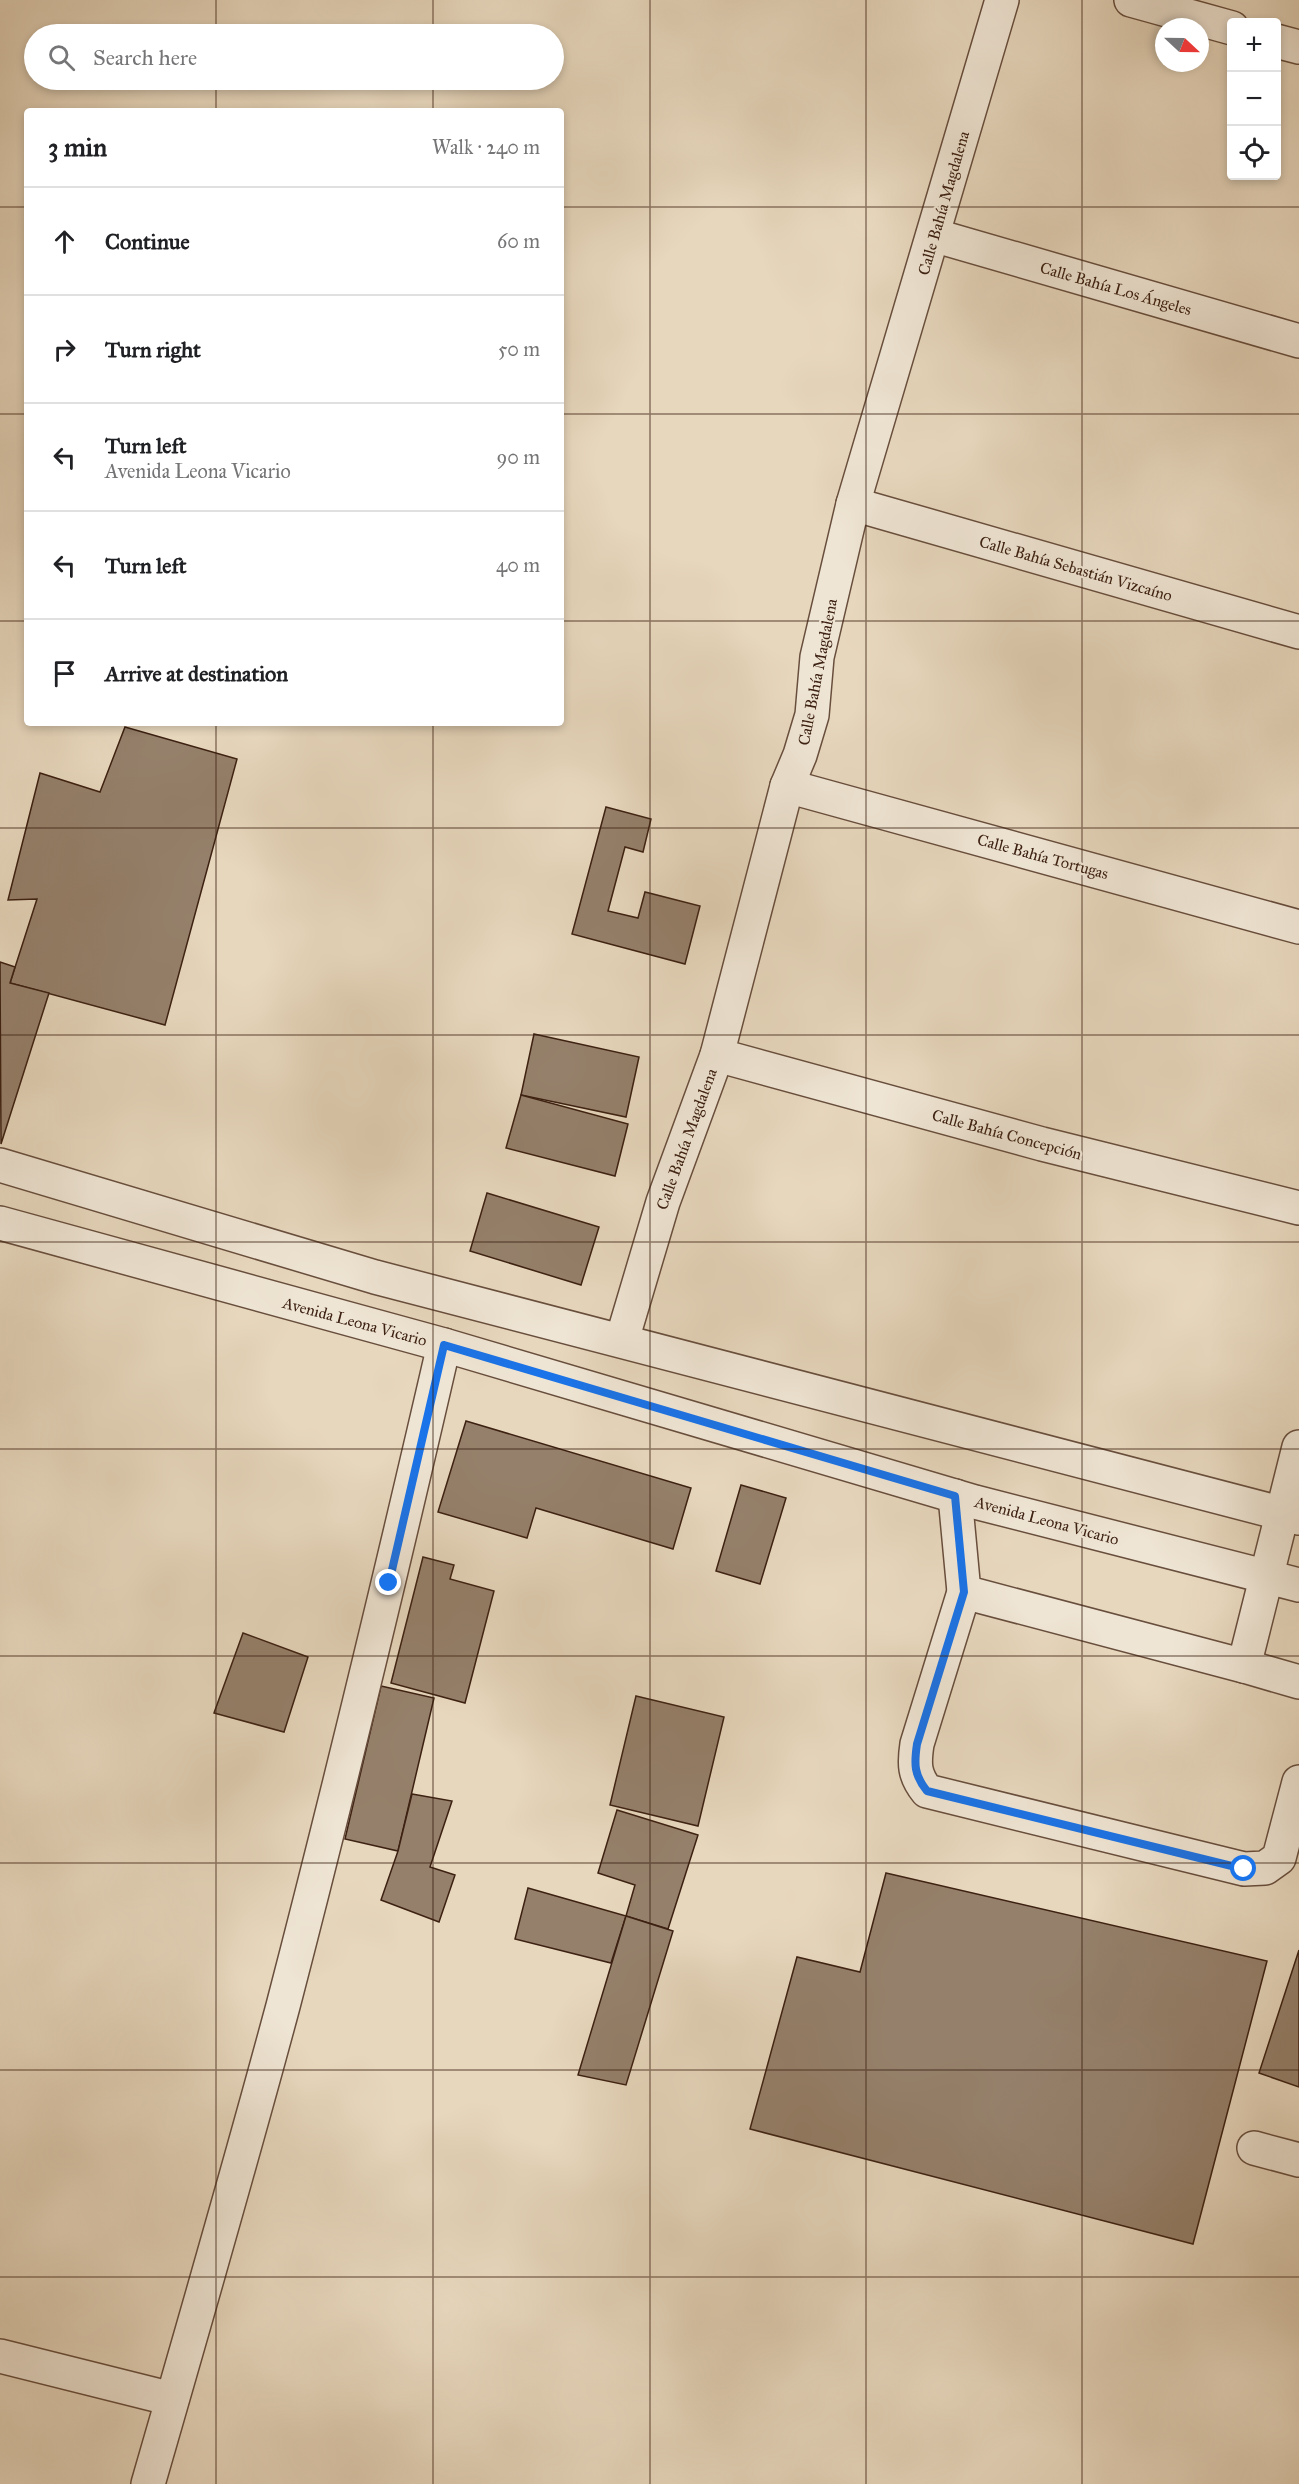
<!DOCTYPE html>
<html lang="en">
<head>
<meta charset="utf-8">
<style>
  body { margin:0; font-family:"IM FELL Great Primer",serif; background:#f6f6f6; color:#202124 }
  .controls { position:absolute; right:18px; top:18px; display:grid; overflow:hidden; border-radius:6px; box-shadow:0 3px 9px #0003 }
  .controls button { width:54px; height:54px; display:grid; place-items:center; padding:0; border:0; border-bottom:2px solid #e0e0e0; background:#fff; color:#202124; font:30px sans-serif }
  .compass { position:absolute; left:1155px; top:18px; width:54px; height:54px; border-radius:50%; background:#fff; box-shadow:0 3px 9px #0003; rotate:112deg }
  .stop { position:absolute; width:18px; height:18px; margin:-14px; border:4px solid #1a73e8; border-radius:50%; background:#fff }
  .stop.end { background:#1a73e8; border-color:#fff; box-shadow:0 2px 6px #0008 }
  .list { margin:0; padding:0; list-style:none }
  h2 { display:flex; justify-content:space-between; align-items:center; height:78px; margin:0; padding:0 24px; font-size:26px }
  h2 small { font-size:20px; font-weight:400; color:#757577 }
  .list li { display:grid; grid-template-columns:39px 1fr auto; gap:18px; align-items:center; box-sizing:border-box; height:108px; padding:0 24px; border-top:2px solid #e0e0e0 }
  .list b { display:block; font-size:22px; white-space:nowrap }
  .list p { margin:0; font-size:20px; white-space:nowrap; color:#757577 }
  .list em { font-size:20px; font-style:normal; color:#757577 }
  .icon { flex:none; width:33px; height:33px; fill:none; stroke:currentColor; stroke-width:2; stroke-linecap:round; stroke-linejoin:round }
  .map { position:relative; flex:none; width:1299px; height:2484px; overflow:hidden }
  .search { position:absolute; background:#fff; box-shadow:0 3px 9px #0003; left:24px; top:24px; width:540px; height:66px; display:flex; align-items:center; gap:15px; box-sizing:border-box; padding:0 21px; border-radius:33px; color:#757577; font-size:22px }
  .panel { position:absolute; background:#fff; box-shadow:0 3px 9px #0003; left:24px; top:108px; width:540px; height:618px; border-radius:6px }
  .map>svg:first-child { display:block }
</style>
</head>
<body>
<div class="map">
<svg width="1299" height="2484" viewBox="0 0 1299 2484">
  <rect width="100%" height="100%" fill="#e7d7bd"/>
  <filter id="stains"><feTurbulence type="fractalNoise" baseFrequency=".00333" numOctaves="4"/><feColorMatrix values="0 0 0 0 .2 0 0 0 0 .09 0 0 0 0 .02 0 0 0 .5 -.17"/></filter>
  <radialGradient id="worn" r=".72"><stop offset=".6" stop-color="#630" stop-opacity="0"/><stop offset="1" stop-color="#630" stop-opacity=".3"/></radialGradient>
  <g fill="#95806b" stroke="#3d2112" stroke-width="1.5">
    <polygon points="125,727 237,759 165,1025 10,983 37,899 8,900 40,773 100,792"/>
    <polygon points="606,807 651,819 643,852 625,847 608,911 638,918 645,892 700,906 685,964 572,934"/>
    <polygon points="0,962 15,967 10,983 49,993 1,1144"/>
    <polygon points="534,1034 639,1057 626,1117 521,1095"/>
    <polygon points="521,1095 628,1124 615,1176 506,1148"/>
    <polygon points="487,1193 599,1227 581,1285 470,1251"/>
    <polygon points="466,1421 691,1488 673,1549 536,1508 527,1538 438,1512"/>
    <polygon points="741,1485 786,1498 760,1584 716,1571"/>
    <polygon points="423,1557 454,1565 450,1579 494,1591 465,1703 391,1683"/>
    <polygon points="243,1633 308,1657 284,1732 214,1713"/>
    <polygon points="381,1686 434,1698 398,1851 345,1839"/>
    <polygon points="636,1696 724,1717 698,1826 610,1805"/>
    <polygon points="412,1794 452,1801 430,1867 455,1875 439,1922 381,1900 398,1851"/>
    <polygon points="617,1810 698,1835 668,1929 626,1916 635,1885 598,1873"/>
    <polygon points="886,1873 1267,1961 1193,2244 750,2129 797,1957 860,1972"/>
    <polygon points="528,1888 626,1916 611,1963 515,1939"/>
    <polygon points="626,1916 673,1931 626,2085 578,2075"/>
    <polygon points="1299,1950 1299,2087 1259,2073"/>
  </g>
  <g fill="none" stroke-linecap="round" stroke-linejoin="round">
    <g stroke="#684e3d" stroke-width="36">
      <g id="minor">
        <polyline points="1131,0 1232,28"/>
        <polyline points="1276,41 1299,47"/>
        <polyline points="933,235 1299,341"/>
        <polyline points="853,504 1299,632"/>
        <polyline points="787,786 1299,927"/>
        <polyline points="717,1055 1042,1144 1299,1208"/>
        <polyline points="0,1165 375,1277 1299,1518"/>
        <polyline points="0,1223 444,1345 975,1502 1299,1585"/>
        <polyline points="622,1340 663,1202 717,1055 787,786 800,755 812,715 817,657 853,504 1002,0"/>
        <polyline points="955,1496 964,1592 1244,1666 1299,1447"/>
        <path d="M964 1592 917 1744C914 1764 914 1775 927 1791L1244 1869 1265 1868 1279 1858 1299 1782"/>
        <polyline points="1244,1666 1299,1682"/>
        <polyline points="1254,2148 1299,2160"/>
        <polyline points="0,2356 172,2399"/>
        <path d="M148 2484C194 2325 240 2166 283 2006 340 1787 393 1566 444 1345"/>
      </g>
    </g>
    <use href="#minor" stroke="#efe5d4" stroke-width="33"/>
  </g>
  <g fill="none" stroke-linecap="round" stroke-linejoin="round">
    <path stroke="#1a73e8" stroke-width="8" d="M389 1583 444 1345 955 1496 964 1592 917 1744C914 1764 914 1775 927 1791L1244 1869"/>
  </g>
  <path fill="none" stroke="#3d2112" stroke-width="1.5" stroke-opacity="0.55" d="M216 0V34M433 0V34M650 0V2484M866 0V2484M1082 0V2484M216 80V111M433 80V111M0 207H27M561 207H1299M0 414H27M561 414H1299M0 621H27M561 621H1299M216 723V2484M433 723V2484M0 828H1299M0 1035H1299M0 1242H1299M0 1449H1299M0 1656H1299M0 1863H1299M0 2070H1299M0 2277H1299"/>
  <g text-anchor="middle" stroke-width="4.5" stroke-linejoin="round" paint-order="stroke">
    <g font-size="16" fill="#3d2112" stroke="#efe5d4">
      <text transform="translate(943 203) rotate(-74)" y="6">Calle Bahía Magdalena</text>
      <text transform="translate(1116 288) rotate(16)" y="6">Calle Bahía Los Ángeles</text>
      <text transform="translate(1076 568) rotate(16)" y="6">Calle Bahía Sebastián Vizcaíno</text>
      <text transform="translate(817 672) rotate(-79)" y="6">Calle Bahía Magdalena</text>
      <text transform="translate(1043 856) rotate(15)" y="6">Calle Bahía Tortugas</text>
      <text transform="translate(1007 1134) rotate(15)" y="6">Calle Bahía Concepción</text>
      <text transform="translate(686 1139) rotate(-70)" y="6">Calle Bahía Magdalena</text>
      <text transform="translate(355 1321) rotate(15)" y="6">Avenida Leona Vicario</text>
      <text transform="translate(1047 1520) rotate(15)" y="6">Avenida Leona Vicario</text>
    </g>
  </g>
  <rect width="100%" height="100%" filter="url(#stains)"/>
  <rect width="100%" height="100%" fill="url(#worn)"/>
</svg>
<div class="controls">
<button>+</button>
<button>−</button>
<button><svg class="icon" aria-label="locate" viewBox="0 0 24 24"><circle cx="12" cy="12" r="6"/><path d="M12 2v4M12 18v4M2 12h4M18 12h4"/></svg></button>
</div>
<svg class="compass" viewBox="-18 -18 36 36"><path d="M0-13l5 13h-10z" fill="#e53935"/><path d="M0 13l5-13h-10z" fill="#757577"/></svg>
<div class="stop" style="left:1244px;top:1869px"></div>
<div class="stop end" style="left:389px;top:1583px"></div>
<div class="search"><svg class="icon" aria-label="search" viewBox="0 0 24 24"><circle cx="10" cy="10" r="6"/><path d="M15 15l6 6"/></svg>Search here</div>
<section class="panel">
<h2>3 min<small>Walk · 240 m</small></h2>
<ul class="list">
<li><svg class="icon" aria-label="ahead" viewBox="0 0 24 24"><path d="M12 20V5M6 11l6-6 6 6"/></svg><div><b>Continue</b></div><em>60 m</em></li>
<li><svg class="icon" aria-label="right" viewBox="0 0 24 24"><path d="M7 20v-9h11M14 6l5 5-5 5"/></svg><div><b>Turn right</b></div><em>50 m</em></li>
<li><svg class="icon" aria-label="left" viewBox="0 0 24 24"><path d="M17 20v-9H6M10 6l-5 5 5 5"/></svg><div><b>Turn left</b><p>Avenida Leona Vicario</p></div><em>90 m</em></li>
<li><svg class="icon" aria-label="left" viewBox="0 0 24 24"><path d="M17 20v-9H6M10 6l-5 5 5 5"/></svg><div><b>Turn left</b></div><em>40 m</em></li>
<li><svg class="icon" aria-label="arrive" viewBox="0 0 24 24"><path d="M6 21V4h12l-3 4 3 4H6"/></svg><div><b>Arrive at destination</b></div></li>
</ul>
</section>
</div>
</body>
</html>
